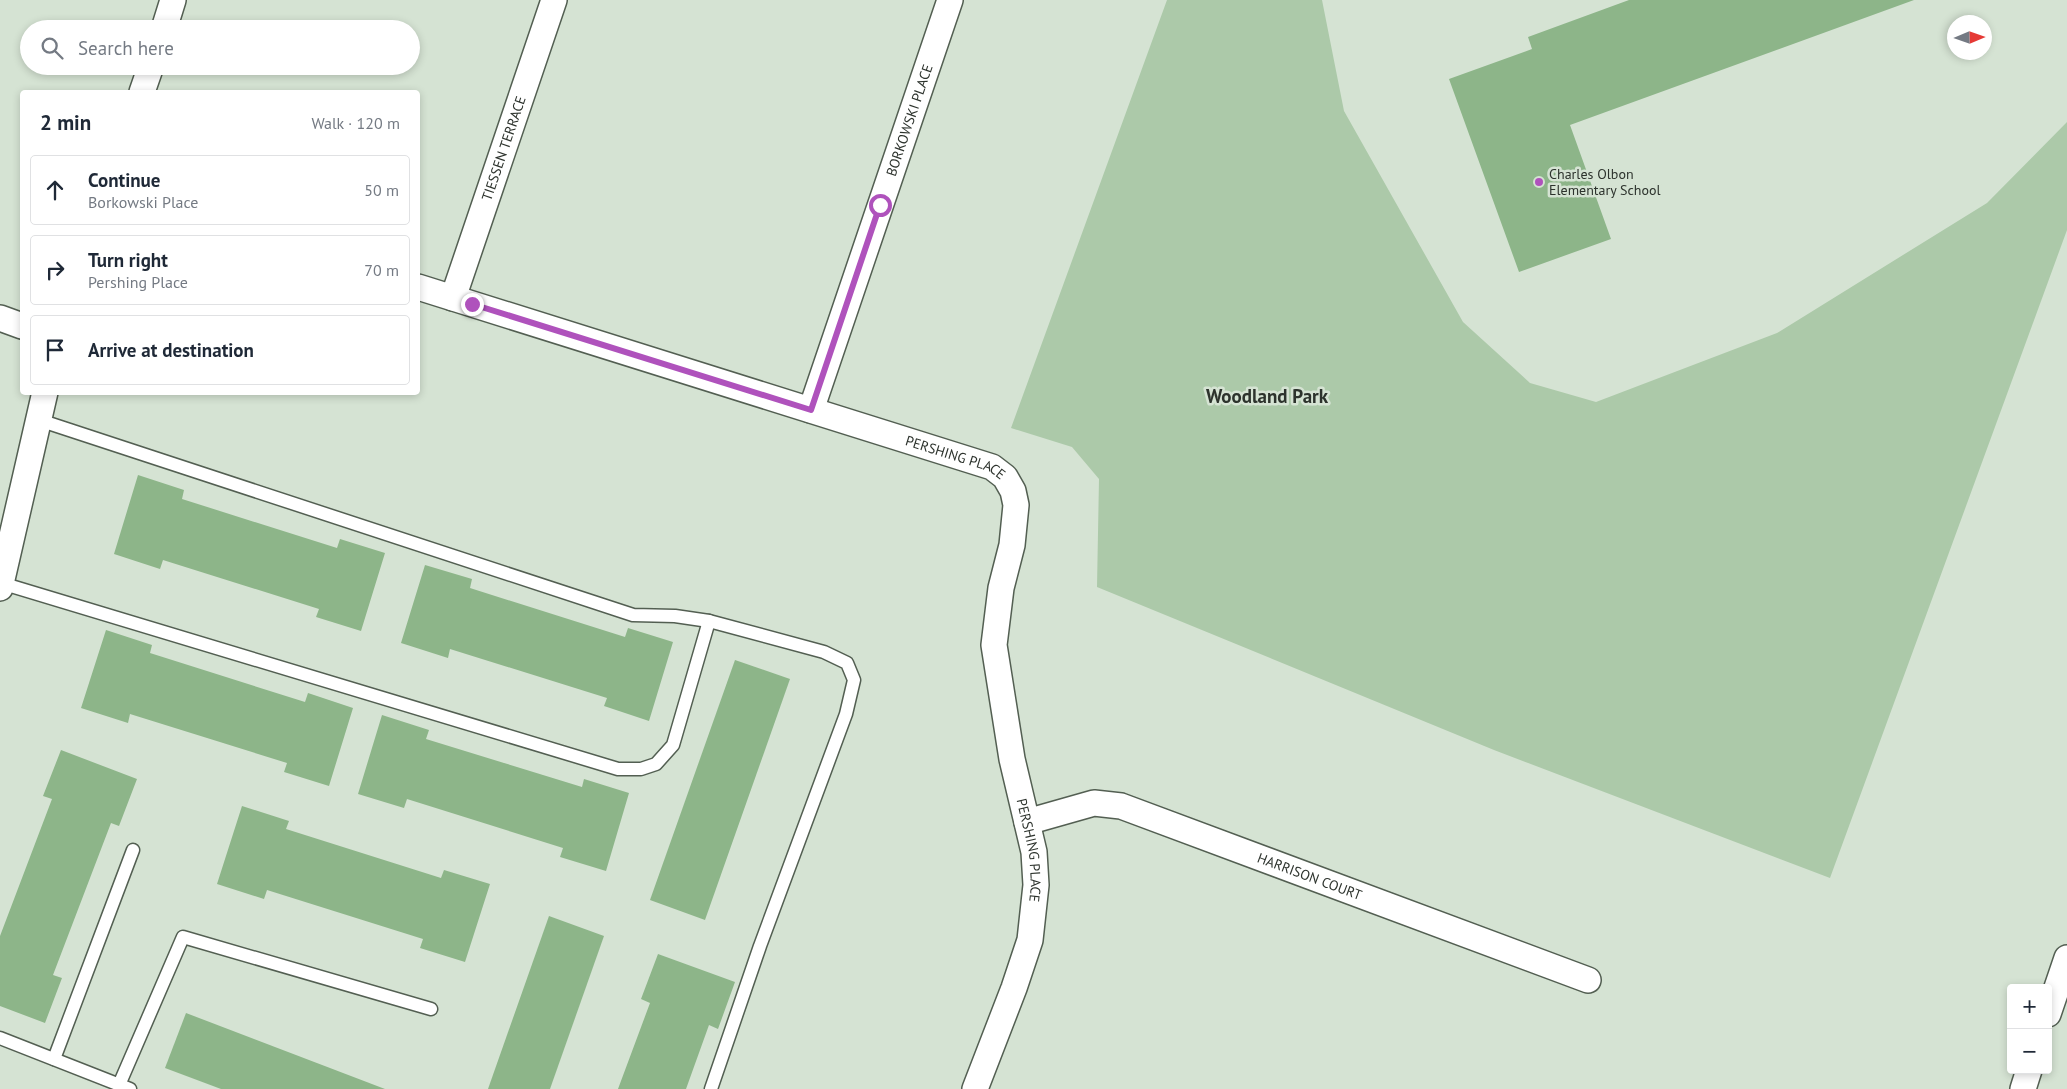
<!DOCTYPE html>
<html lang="en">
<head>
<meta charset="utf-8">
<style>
  body { margin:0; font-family:"PT Sans",sans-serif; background:#f2f2f3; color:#1f2937 }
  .controls { position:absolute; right:15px; bottom:15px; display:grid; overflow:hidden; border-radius:5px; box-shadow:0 2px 8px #0003 }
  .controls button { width:45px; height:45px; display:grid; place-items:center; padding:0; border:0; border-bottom:1px solid #e0e1e3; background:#fff; color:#1f2937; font:25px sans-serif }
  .compass { position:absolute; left:1947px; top:15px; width:45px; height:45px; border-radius:50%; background:#fff; box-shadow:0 2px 8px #0003; rotate:88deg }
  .stop { position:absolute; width:15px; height:15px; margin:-11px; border:4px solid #af52bc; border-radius:50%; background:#fff }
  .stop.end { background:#af52bc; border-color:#fff; box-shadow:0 1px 5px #0008 }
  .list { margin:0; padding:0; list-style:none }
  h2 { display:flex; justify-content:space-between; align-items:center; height:65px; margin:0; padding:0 20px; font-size:21px }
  h2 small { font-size:16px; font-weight:400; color:#747a83 }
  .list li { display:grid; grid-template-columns:32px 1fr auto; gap:15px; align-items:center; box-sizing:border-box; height:70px; margin:0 10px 10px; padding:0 10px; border:1px solid #e0e1e3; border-radius:5px }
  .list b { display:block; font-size:19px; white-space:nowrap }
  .list p { margin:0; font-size:16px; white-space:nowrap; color:#747a83 }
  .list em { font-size:16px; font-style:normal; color:#747a83 }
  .icon { flex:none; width:28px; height:28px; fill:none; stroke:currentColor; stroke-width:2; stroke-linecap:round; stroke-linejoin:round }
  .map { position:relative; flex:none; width:2067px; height:1089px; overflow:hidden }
  .search { position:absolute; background:#fff; box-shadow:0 2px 8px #0003; left:20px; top:20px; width:400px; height:55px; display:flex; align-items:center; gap:12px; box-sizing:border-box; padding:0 18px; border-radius:28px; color:#747a83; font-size:19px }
  .panel { position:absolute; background:#fff; box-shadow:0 2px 8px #0003; left:20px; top:90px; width:400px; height:305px; border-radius:5px }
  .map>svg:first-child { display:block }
</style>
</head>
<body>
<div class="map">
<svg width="2067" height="1089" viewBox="0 0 2067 1089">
  <rect width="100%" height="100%" fill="#d5e3d3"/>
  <polygon fill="#acc9a9" points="1167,0 1322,0 1344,111 1463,322 1530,383 1596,402 1777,333 1987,203 2067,122 2067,230 1830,878 1494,750 1097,587 1099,479 1072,447 1011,428"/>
  <g fill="#8db589">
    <polygon points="1629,0 1914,0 1570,125 1611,239 1519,272 1449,79 1532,49 1528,37"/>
    <polygon points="138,475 184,490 182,499 337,548 340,539 385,553 361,631 316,617 319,609 163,560 160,569 114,554"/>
    <polygon points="425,565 472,579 470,588 625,637 628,628 673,642 649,721 604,706 607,698 450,649 448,658 401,643"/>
    <polygon points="106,630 152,645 150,653 305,702 308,693 353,708 329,786 284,772 287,763 130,714 128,723 81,708"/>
    <polygon points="735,660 790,679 705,920 650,900"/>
    <polygon points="382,715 429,730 426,739 582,787 584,779 629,793 606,871 560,857 563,848 407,799 404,808 358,794"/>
    <polygon points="61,750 137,779 119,826 111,823 53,975 62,978 45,1023 0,1006 0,936 52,799 43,796"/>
    <polygon points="242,806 289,821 286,829 441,878 444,870 490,884 465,962 420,948 423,939 267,890 264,899 217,884"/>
    <polygon points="549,916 604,936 550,1089 488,1089"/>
    <polygon points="658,954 735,982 718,1029 709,1025 686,1089 618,1089 650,1003 641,999"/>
    <polygon points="186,1013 385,1089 221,1089 165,1068"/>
  </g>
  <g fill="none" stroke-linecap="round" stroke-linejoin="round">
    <g stroke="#535f52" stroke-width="15">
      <g id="lane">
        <polyline points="39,420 633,615 675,616 709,621 824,652 847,663 854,680 846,714 760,946 711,1089"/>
        <polyline points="1,583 618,769 641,769 656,764 673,745 709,621"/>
        <polyline points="0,1038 130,1089"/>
        <polyline points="54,1059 133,850"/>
        <polyline points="119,1085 183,937 431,1009"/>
      </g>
    </g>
    <g stroke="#535f52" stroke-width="28">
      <g id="street">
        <polyline points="164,29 173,0"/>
        <polyline points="142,92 151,66"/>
        <path id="s1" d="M418 287 992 467 1005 477 1013 491 1016 505 1012 545 1001 588 994 645 1012 759 1034 852 1036 885 1030 940 1014 988 975 1089"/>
        <path id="s2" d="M453 298 554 0"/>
        <polyline points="0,318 22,326"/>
        <path id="s3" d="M811 410 950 0"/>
        <polyline points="0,588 45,392"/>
        <path id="s4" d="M1027 822 1094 803 1121 806 1588 980"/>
        <polyline points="2048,1014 2067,958"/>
        <polyline points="2023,1089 2029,1070"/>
      </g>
    </g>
    <use href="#lane" stroke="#fff" stroke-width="12"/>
    <use href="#street" stroke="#fff" stroke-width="25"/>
  </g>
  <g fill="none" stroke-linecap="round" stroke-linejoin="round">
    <polyline stroke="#af52bc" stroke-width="6" points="472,304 811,410 880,205"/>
  </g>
  <circle fill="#af52bc" stroke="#d5e3d3" stroke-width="2" cx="1539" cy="182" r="5"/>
  <g text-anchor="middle" stroke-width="5" stroke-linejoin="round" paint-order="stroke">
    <g font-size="14" fill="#2d332d" stroke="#d5e3d3">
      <text dy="5" stroke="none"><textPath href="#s3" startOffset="306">BORKOWSKI PLACE</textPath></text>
      <text dy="5" stroke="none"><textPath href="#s2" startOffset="158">TIESSEN TERRACE</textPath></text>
      <text dy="5" stroke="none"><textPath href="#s1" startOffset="564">PERSHING PLACE</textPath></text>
      <text dy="5" stroke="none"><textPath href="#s1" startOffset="999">PERSHING PLACE</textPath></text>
      <text dy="5" stroke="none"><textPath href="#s4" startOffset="298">HARRISON COURT</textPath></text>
    </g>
    <g font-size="14" fill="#2d332d" stroke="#d5e3d3" text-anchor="start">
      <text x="1549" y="179">Charles Olbon<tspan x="1549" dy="16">Elementary School</tspan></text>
    </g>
    <g font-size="19" font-weight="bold" fill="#2d332d" stroke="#d5e3d3">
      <text x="1267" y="403">Woodland Park</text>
    </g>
  </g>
</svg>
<div class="controls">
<button>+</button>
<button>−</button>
</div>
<svg class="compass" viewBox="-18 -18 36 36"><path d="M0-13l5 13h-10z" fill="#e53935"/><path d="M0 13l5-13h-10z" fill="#747a83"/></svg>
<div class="stop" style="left:880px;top:205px"></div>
<div class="stop end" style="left:472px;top:304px"></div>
<div class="search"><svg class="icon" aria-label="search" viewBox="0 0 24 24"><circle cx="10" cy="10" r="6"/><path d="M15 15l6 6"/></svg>Search here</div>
<section class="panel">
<h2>2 min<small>Walk · 120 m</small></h2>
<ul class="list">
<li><svg class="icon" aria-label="ahead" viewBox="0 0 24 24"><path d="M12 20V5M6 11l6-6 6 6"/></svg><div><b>Continue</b><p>Borkowski Place</p></div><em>50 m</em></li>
<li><svg class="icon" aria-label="right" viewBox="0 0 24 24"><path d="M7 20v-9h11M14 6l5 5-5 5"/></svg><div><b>Turn right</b><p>Pershing Place</p></div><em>70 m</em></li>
<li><svg class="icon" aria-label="arrive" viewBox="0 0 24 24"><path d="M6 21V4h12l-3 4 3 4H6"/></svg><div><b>Arrive at destination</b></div></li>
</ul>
</section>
</div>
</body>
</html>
